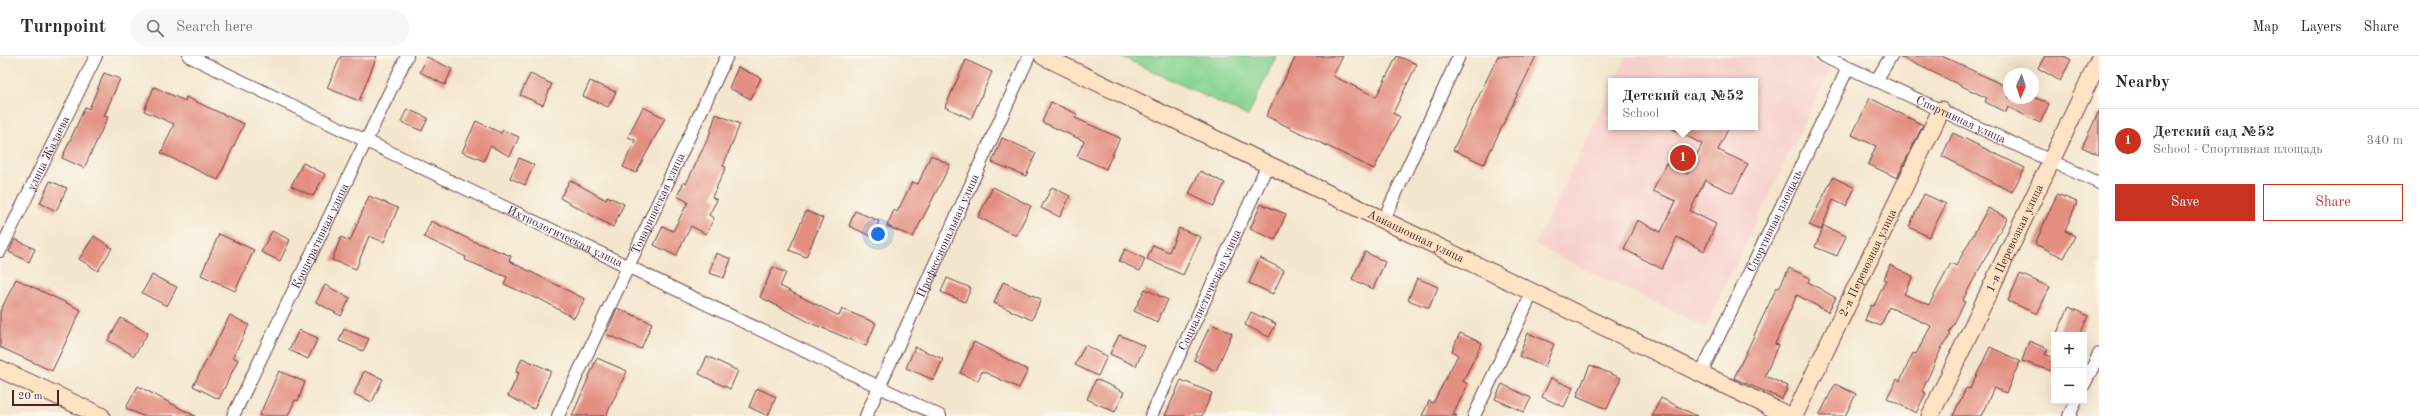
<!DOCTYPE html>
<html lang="en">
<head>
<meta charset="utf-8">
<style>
  body { margin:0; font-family:"Old Standard TT",serif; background:#f7f7f7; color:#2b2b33 }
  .controls { position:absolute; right:12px; bottom:12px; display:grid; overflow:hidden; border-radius:0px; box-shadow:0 4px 16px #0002 }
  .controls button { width:36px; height:36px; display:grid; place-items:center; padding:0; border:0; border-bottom:1px solid #e1e1e2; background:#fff; color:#2b2b33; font:20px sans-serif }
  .compass { position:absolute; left:2003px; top:12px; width:36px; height:36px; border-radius:50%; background:#fff; box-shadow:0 4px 16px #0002; rotate:183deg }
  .scale { position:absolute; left:12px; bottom:10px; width:47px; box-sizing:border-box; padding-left:4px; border:2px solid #4a1f2b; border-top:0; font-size:11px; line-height:14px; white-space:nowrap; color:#4a1f2b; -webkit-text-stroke:3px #fbf7ec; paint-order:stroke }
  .you { position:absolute; left:878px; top:178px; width:14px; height:14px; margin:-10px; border:3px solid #fff; border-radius:50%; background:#1a73e8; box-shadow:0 0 0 6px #1a73e833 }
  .badge { display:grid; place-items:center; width:26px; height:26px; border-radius:50%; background:#c8321e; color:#fff; font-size:13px; font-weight:700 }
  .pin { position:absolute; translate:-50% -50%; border:2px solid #fff; box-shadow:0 1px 4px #0006 }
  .popup { position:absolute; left:1608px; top:22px; width:150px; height:52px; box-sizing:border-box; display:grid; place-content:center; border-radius:0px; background:#fff; filter:drop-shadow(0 1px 3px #0005); font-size:13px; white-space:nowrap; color:#7c7c81 }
  .popup b { font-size:15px; color:#2b2b33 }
  .popup::after { content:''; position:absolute; left:50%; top:100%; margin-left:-8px; border:8px solid transparent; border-top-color:#fff }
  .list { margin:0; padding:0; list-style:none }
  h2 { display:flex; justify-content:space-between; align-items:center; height:52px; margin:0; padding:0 16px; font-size:17px }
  h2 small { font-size:13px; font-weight:400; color:#7c7c81 }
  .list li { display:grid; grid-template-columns:26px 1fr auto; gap:12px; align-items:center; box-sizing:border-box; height:64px; padding:0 16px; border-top:1px solid #e1e1e2 }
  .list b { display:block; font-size:15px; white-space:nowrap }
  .list p { margin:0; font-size:13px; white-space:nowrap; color:#7c7c81 }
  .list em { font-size:13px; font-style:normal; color:#7c7c81 }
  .actions { display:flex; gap:8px; padding:12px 16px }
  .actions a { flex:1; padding:9px 0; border:1px solid #c8321e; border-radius:0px; text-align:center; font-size:14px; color:#c8321e }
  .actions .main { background:#c8321e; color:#fff }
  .icon { flex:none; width:22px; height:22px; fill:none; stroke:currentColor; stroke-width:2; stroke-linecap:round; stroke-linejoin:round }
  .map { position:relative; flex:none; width:2099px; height:360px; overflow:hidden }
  header { display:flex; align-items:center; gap:24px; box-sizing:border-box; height:56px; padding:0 20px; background:#fff; border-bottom:1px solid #e1e1e2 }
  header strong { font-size:19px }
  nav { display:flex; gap:22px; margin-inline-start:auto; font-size:14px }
  .search { width:280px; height:36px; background:#f7f7f7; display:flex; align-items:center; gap:10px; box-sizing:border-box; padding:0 14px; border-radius:22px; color:#7c7c81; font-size:15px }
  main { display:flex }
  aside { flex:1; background:#fff }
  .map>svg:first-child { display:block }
</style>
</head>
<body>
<header>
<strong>Turnpoint</strong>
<div class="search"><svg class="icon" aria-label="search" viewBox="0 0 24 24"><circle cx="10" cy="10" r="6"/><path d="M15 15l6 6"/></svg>Search here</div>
<nav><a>Map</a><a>Layers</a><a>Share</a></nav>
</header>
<main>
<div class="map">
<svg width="2099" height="360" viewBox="0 0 2099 360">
  <rect width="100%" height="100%" fill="#fbf7ec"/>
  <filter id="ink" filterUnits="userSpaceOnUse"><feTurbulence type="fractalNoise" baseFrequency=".025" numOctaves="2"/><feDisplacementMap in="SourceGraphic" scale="8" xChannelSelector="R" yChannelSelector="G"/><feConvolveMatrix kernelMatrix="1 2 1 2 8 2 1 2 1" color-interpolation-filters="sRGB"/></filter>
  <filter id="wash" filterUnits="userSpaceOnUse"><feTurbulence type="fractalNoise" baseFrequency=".012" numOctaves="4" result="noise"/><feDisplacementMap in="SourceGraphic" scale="16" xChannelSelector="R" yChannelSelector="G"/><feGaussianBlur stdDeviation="0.9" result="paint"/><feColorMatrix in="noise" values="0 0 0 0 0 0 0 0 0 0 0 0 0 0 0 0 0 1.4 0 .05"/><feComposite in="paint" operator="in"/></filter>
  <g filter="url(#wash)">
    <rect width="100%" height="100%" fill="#f4e6ce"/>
    <polygon fill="#f7d0cb" points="1627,0 1801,0 1830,14 1705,271 1535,189 1611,34 1611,71 1755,71 1755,25 1615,25"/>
    <polygon fill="#87d492" stroke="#687a5e" points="1120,0 1276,0 1248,60"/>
    <g id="blocks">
      <g fill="#e38e81">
        <polygon points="341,0 377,0 359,45 327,32"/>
        <polygon points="1296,0 1343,0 1333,20 1376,41 1397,0 1417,8 1393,57 1400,61 1374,113 1266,60"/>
        <polygon points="1498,0 1536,0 1484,108 1453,94"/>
        <polygon points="1899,0 1942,0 2009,32 2009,42 2036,42 2049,48 2040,67 2008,51 2006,56 1985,46 1987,42"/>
        <polygon points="2045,0 2064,0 2071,4 2060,25 2038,12"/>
        <polygon points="427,1 452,13 445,29 420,16"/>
        <polygon points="966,4 992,16 971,63 945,51"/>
        <polygon points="738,11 761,22 751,43 729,32"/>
        <polygon points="104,17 120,23 104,60 108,61 84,112 62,102 85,51 89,53"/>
        <polygon points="530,18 552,28 543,49 520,39"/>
        <polygon points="590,25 616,36 608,51 583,40"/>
        <polygon points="154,31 185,45 186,41 244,68 218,124 161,97 174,68 144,55"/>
        <polygon points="1870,42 1923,69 1897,122 1868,108 1876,90 1852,79"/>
        <polygon points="1051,46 1077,58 1075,62 1120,82 1106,113 1077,100 1084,85 1042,66"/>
        <polygon points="643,51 665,62 636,117 623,111 635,84 628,81"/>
        <polygon points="407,53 428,62 422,75 401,66"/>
        <polygon points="2099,55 2099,99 2082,91"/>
        <polygon points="716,58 740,68 723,110 726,111 712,141 717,144 709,159 714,162 706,178 691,170 676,200 654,189 663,170 673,175 688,146 677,140 684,126 686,128 709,80"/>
        <polygon points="476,65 501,77 503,74 519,81 510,100 490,90 484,105 462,96"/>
        <polygon points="1669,71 1729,71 1718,94 1748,108 1733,137 1705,124 1690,155 1716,168 1704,195 1677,181 1662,213 1624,193 1637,164 1661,176 1676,145 1653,135 1666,107 1688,118 1702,88"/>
        <polygon points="1953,77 2025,112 2012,136 1942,100"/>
        <polygon points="1002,82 1036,97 1026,120 992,106"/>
        <polygon points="931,99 950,109 913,181 887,170 894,154 897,156 912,126 918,128"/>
        <polygon points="519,102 534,109 525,129 510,122"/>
        <polygon points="303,107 325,118 313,140 291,130"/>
        <polygon points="1200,115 1225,127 1214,150 1189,138"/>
        <polygon points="1833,121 1855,132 1846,150 1833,144 1821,174 1809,169"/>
        <polygon points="570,124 606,144 607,140 624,148 613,171 560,142"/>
        <polygon points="50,125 67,132 56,155 40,147"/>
        <polygon points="993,131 1031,150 1016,180 978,161"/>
        <polygon points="1052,131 1070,140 1060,161 1041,152"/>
        <polygon points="1924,138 1946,148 1929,181 1909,171"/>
        <polygon points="2057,138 2077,146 2065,175 2075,180 2064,202 2035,188"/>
        <polygon points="369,140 398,152 384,186 369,180 356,213 332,204 341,181 350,185"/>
        <polygon points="1261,148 1286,158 1275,184 1250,173"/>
        <polygon points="1988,152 2007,162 1962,245 1965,246 1949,277 1951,278 1942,291 1922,335 1926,337 1916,357 1887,342 1897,323 1900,325 1913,297 1916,298 1931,270 1889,251 1881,270 1865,264 1871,249 1874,250 1886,224 1884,223 1890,209 1913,220 1904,238 1929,249 1951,207 1956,210"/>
        <polygon points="806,155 823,162 806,201 789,194"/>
        <polygon points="855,155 879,165 873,181 849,170"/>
        <polygon points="431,165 473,185 511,200 509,205 585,243 574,262 538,242 537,243 504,228 507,221 465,204 466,201 424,181"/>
        <polygon points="1824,170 1846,180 1837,200 1815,191"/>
        <polygon points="1179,172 1201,181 1183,219 1147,203 1153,189 1169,196"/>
        <polygon points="272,175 290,184 280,205 261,196"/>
        <polygon points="219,178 254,194 235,235 201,219"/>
        <polygon points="94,180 112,192 98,215 79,203"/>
        <polygon points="15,183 35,193 29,206 9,196"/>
        <polygon points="1125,193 1145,203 1140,215 1119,205"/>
        <polygon points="1365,196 1385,206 1373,233 1352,223"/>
        <polygon points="716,197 731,203 724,222 709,217"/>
        <polygon points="1260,202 1284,214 1273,238 1249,227"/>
        <polygon points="773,211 786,217 780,230 839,260 842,253 876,267 866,290 813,268 760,241"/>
        <polygon points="1789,212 1810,222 1808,226 1836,242 1828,256 1797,239 1775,288 1778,289 1765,320 1788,330 1782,343 1734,322 1777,231 1779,232"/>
        <polygon points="2020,218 2050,231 2037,258 2008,245"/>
        <polygon points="152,219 177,231 167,250 142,237"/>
        <polygon points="947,222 971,232 965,246 941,236"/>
        <polygon points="1417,222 1438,231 1429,252 1408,244"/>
        <polygon points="16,223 81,254 52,315 0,291 0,256"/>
        <polygon points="1003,226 1041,243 1032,264 994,247"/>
        <polygon points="325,229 350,242 341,260 316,246"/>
        <polygon points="1145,233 1168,244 1157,266 1134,255"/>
        <polygon points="2069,251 2088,260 2080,279 2056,279"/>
        <polygon points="617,252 652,267 641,293 606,278"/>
        <polygon points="1251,256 1276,268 1269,281 1245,269"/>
        <polygon points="230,259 249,269 233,301 238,304 219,343 193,330"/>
        <polygon points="121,262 148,277 134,300 108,284"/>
        <polygon points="1211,268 1232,277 1216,315 1194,304"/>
        <polygon points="344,273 369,283 363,295 339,285"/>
        <polygon points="299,274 318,282 308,303 289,294"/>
        <polygon points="1460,277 1482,287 1463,325 1468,328 1453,358 1457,360 1422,360 1429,345 1433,347 1458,299 1452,295"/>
        <polygon points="1528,277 1554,288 1545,311 1519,300"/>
        <polygon points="1119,279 1145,290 1136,310 1110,298"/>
        <polygon points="2029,285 2048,293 2045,298 2054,302 2054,316 2022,305"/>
        <polygon points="974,286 1028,314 1019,332 982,315 978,325 960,317"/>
        <polygon points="1085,289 1107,300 1098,320 1075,309"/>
        <polygon points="915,291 943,303 934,324 906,312"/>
        <polygon points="1990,291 2020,305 2006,337 1994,332 1981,360 1953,360 1966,332 1970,333"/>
        <polygon points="707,300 738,315 730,333 699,318"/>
        <polygon points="522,302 551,315 534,353 508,340 519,317 516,316"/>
        <polygon points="597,302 627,315 606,360 572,360"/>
        <polygon points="1590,309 1621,322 1607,353 1577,340"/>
        <polygon points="279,315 305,326 298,345 295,344 288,360 259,360"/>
        <polygon points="364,315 383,323 372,346 354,338"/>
        <polygon points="1551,322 1573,332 1564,351 1542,341"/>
        <polygon points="1096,323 1124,336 1115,356 1087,343"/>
        <polygon points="1181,324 1212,337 1202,360 1165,360"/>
        <polygon points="1502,328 1531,342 1524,356 1495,343"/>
        <polygon points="1835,328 1856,338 1845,360 1819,360"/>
        <polygon points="138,330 195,360 142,360 126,352"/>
        <polygon points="757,332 776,341 768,360 749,351"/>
        <polygon points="1661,342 1697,360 1652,360"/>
      </g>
    </g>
  </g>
  <g filter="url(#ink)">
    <use href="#blocks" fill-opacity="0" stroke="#643d43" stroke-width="1"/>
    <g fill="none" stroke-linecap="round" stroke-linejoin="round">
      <g stroke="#643d43" stroke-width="14">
        <g id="street">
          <path id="s1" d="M189 0 940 360"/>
          <path id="s2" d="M1823 0 2099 127"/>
          <polyline points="1876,25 1891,0"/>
          <polyline points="1384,163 1459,0"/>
          <path id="s3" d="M0 195 96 0"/>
          <path id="s4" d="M1701 317 1848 12"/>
          <polyline points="2084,329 2099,298"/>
          <path id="s5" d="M233 360 407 0"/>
          <path id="s6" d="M558 360 727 0"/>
          <path id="s7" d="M866 360 1029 0"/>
          <path id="s8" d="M1151 360 1268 108"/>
          <polyline points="1474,360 1533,235"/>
          <polyline points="2069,360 2076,345"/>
        </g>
      </g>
      <g stroke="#643d43" stroke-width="19">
        <g id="secondary">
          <path id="s9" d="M1043 0 1789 360"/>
          <polyline points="0,313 101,360"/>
          <path id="s10" d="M1794 360 1941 54"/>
          <path id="s11" d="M1930 360 2099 4"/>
        </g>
      </g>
      <use href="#street" stroke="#fff" stroke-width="12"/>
      <use href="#secondary" stroke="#fee4c5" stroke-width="17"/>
    </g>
  </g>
  <g text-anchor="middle" stroke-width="3" stroke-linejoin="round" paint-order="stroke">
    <g font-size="12" fill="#4a1f2b" stroke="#fbf7ec">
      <text dy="4" stroke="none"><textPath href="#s2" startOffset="152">Спортивная улица</textPath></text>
      <text dy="4" stroke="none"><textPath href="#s3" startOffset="109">улица Жадаева</textPath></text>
      <text dy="4" stroke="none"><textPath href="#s6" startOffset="235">Товарищеская улица</textPath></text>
      <text dy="4" stroke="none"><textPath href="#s4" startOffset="169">Спортивная площадь</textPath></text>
      <text dy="4" stroke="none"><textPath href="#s9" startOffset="414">Авиационная улица</textPath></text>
      <text dy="4" stroke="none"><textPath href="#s5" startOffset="200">Кооперативная улица</textPath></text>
      <text dy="4" stroke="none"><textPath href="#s1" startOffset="417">Ихтиологическая улица</textPath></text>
      <text dy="4" stroke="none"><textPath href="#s7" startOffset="198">Профессиональная улица</textPath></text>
      <text dy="4" stroke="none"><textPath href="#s11" startOffset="197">1-я Перевозная улица</textPath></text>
      <text dy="4" stroke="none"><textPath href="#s10" startOffset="170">2-я Перевозная улица</textPath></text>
      <text dy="4" stroke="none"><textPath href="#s8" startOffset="139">Социалистическая улица</textPath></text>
    </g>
  </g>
</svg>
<div class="controls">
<button>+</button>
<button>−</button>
</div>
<svg class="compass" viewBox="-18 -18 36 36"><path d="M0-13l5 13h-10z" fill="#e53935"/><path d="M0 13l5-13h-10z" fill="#7c7c81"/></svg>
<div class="scale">20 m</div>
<div class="you"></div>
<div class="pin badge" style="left:1683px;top:102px">1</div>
<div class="popup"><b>Детский сад №52</b>School</div>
</div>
<aside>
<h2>Nearby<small></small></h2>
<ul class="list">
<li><span class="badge">1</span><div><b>Детский сад №52</b><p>School · Спортивная площадь</p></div><em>340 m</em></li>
</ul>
<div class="actions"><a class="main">Save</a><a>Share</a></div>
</aside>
</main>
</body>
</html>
